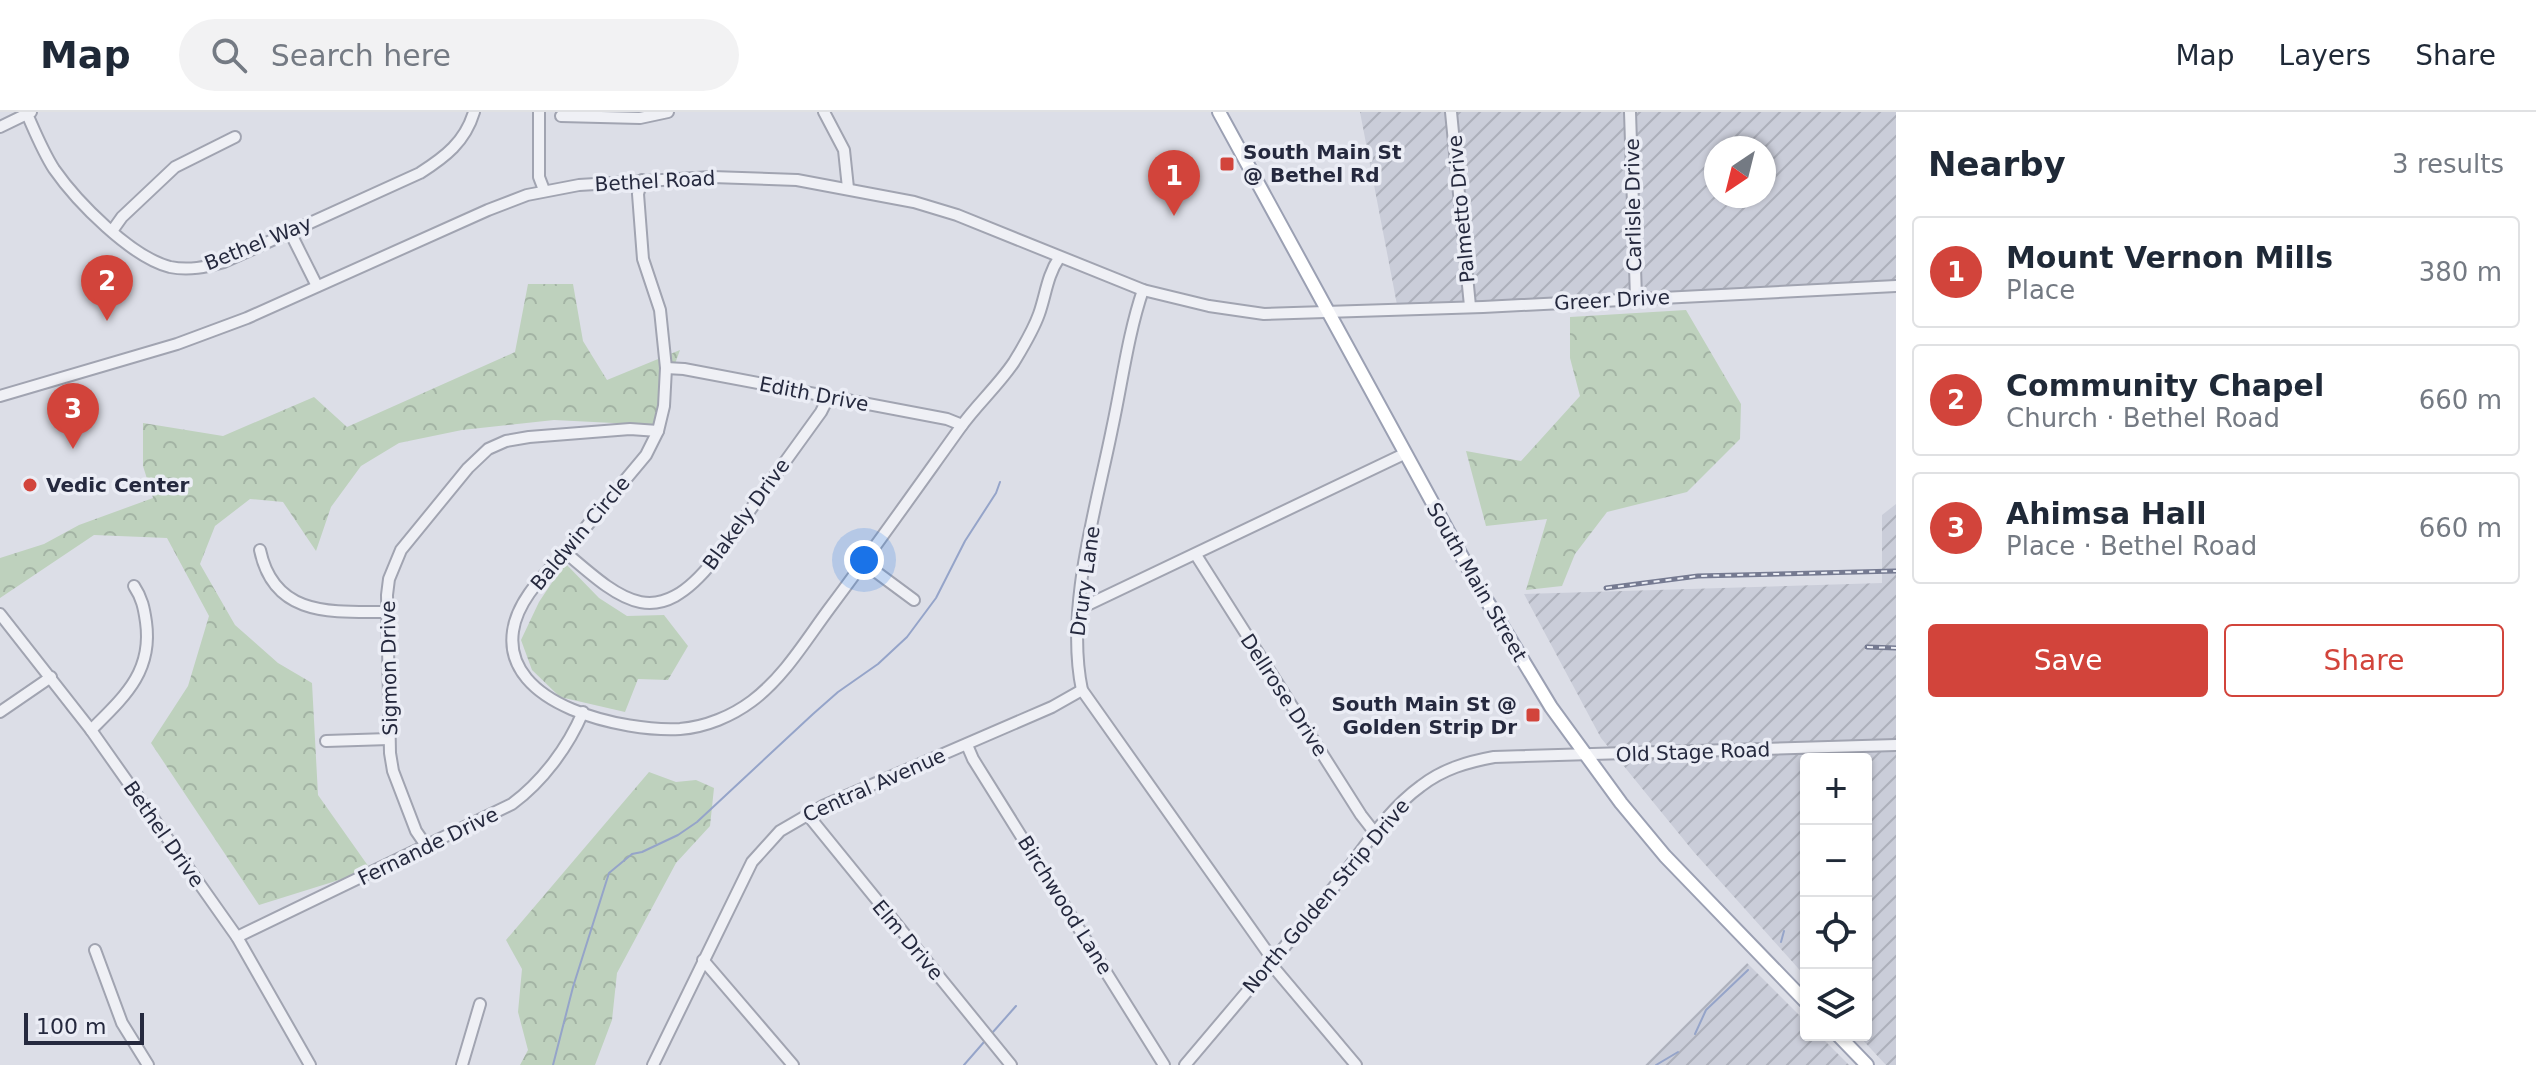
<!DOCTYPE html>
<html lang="en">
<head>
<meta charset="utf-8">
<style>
  body { margin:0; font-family:"DejaVu Sans",sans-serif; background:#f2f2f3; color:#1f2937 }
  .controls { position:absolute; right:24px; bottom:24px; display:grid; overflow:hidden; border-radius:8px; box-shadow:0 2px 6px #0004 }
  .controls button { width:72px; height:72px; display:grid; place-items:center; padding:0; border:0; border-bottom:2px solid #e0e1e3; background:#fff; color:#1f2937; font:40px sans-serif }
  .compass { position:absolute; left:1704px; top:24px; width:72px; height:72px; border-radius:50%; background:#fff; box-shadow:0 2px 6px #0004; rotate:215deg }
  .scale { position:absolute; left:24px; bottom:20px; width:120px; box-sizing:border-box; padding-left:8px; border:4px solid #25293e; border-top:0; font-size:22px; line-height:28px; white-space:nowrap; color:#25293e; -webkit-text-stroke:6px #ebedf5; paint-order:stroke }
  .you { position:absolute; left:864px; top:448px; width:28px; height:28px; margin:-20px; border:6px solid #fff; border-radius:50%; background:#1a73e8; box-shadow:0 0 0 12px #1a73e833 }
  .badge { display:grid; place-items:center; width:52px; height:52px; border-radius:50%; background:#d2443b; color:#fff; font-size:26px; font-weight:700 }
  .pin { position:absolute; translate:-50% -66px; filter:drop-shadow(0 2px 4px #0008) }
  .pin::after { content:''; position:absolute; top:42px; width:28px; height:24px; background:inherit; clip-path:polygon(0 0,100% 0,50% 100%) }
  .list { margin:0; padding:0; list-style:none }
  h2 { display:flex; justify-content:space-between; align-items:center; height:104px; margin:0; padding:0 32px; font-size:34px }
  h2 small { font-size:26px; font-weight:400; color:#747a83 }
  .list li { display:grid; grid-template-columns:52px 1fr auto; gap:24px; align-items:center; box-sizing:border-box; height:112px; margin:0 16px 16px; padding:0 16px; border:2px solid #e0e1e3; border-radius:8px }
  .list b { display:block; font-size:30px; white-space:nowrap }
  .list p { margin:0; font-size:26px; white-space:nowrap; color:#747a83 }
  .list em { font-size:26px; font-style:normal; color:#747a83 }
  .actions { display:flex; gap:16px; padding:24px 32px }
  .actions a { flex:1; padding:18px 0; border:2px solid #d2443b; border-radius:8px; text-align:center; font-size:28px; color:#d2443b }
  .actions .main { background:#d2443b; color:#fff }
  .icon { flex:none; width:44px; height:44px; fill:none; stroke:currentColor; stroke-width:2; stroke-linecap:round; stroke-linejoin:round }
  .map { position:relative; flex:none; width:1896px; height:953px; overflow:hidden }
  header { display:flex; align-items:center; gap:48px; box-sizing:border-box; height:112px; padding:0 40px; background:#fff; border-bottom:2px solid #e0e1e3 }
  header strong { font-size:38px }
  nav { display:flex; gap:44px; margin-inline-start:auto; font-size:28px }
  .search { width:560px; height:72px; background:#f2f2f3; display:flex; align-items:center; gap:20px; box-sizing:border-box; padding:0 28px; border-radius:44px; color:#747a83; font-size:30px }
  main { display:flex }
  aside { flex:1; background:#fff }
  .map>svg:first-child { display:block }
</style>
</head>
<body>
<header>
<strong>Map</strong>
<div class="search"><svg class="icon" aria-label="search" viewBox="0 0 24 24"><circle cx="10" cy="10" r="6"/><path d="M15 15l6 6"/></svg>Search here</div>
<nav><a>Map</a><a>Layers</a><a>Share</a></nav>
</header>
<main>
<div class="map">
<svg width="1896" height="953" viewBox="0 0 1896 953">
  <defs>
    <pattern id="industrial-furrows" width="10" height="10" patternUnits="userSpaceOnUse" patternTransform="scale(2)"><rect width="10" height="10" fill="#cacdd9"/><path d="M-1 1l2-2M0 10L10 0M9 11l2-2" fill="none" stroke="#adb0bb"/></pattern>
    <pattern id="forest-crowns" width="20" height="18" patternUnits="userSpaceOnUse" patternTransform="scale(2)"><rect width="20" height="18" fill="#bed1bd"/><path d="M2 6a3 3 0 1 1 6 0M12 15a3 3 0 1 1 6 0" fill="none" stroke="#a3b3a4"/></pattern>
  </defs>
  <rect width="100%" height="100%" fill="#dcdee7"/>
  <g fill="url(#industrial-furrows)" fill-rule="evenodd">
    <path d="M1360 0H1896V173L1398 198ZM1716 36H1764V84H1716Z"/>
    <polygon points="1896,392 1896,953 1886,953 1858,923 1866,923 1866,647 1806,647 1806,865 1693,739 1601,626 1524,482 1882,471 1882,403"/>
    <polygon points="1747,851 1806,910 1806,923 1819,923 1849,953 1645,953"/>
  </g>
  <g fill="url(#forest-crowns)">
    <polygon points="528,172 573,172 583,229 607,268 680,238 653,313 554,308 462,318 399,331 361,354 331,395 316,439 283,390 250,387 215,414 200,452 235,513 278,551 312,571 318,683 371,758 259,793 151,631 188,574 209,504 167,426 94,423 0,486 0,446 44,432 79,413 153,386 143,354 143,311 223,324 314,285 347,315 515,240"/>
    <polygon points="1686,198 1741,292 1740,327 1687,380 1607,400 1575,442 1562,474 1526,478 1547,407 1486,414 1466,339 1521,349 1580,284 1570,246 1570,205"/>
    <polygon points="565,451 599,486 627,504 664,503 688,534 668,568 638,567 625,600 560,585 532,558 521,528 539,490"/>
    <polygon points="649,660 676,670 696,668 714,676 710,714 676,751 617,861 612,908 595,953 520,953 528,938 518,900 522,857 506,828"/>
  </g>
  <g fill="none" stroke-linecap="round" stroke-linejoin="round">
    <g stroke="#95a4c9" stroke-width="2">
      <polyline points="1781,830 1784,819"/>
      <polyline points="993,920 1016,894"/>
      <polyline points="1695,922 1706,898 1748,858"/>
      <polyline points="553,953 573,875 609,761 632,742 642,740 678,723 697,710 813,602 838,580 878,552 907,525 936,486 965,429 996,381 1000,370"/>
      <polyline points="964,953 984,930"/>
      <polyline points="1656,953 1678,940"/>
    </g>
    <g stroke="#a1a4b1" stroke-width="14">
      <g id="minor">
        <polyline points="539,0 539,65 544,78"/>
        <polyline points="824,0 844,38 848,76"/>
        <polyline points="1451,0 1470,194"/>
        <polyline points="1630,0 1636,186"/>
        <path d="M27 2C35 20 43 40 54 57 77 90 131 145 170 155 189 159 206 155 224 150L420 61C445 45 465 30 474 0"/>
        <polyline points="561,4 640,6 668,0"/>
        <polyline points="0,15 31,0"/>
        <path d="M642 68 638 82 643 147 660 198 666 256 664 294 658 319 646 343C622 372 597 401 573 431 551 457 518 484 513 519 502 594 625 620 680 617 706 615 732 604 752 589 784 565 806 528 829 497 874 437 917 376 960 316 976 293 998 274 1014 250 1023 235 1033 219 1039 202 1046 182 1047 164 1059 146"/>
        <polyline points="112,119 122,105 175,55 235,25"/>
        <polyline points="290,120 317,174"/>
        <path d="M1143 178C1128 222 1122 271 1112 317 1096 397 1065 497 1082 578L1273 848"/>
        <polyline points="666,256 684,257 947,307 962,313"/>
        <polyline points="0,284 177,232 247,206 488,98 527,83 579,73 712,65 797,68 914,90 957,103 1143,178 1209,194 1264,202 1483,195 1896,174"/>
        <path d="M260 438C274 505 331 500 387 500"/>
        <path d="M565 440C622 489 656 521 714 448L821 300 828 286"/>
        <polyline points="1196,443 1361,703 1375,721"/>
        <polyline points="864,451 914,488"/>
        <polyline points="1079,497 1404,342"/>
        <polyline points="0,502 91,618 237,825 310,953"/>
        <polyline points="0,600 51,565"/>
        <path d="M91 618C124 585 153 560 146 510 144 496 142 486 134 474"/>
        <polyline points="326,629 389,627"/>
        <polyline points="967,633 973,647 1164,953"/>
        <polyline points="807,702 1011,953"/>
        <polyline points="427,735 416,719 393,659 390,641 387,483 389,467 401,438 468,356 488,337 506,329 529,325 630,317 658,319"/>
        <path d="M237 825 512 692C543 669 568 635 583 600"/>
        <polyline points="95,838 122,911 148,953"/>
        <polyline points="703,848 793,953"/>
        <polyline points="1270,851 1356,953"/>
        <polyline points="462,953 480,892"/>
        <polyline points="653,953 752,750 780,719 823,694 1052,595 1082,578"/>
        <path d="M1185 953C1235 894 1285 835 1334 775 1361 741 1385 700 1421 674 1443 657 1467 650 1494 645L1896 633"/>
      </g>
    </g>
    <g stroke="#9ba0b3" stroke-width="16">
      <g id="major">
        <polyline points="1219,0 1478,474 1551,595 1621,691 1665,744 1806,890"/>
        <polyline points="1838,923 1867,953"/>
      </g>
    </g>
    <use href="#minor" stroke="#eff0f5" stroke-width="10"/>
    <use href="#major" stroke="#fff" stroke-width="12"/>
    <g stroke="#757a91" stroke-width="5">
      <g id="rail">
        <polyline points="1606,476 1698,464 1896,459"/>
        <polyline points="1867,535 1896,536"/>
      </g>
    </g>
    <use href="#rail" stroke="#ebedf5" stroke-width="2" stroke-dasharray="6" stroke-linecap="butt"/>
  </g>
  <g fill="#d2443b" stroke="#ebedf5" stroke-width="3">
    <rect x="1219" y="44" width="16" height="16" rx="4"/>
    <circle cx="30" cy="373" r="8"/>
    <rect x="1525" y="595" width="16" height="16" rx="4"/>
  </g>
  <g text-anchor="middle" stroke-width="7" stroke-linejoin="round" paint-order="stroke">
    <g font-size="20" font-weight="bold" fill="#25293e" stroke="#ebedf5" text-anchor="start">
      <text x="1243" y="47">South Main St<tspan x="1243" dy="23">@ Bethel Rd</tspan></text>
      <text x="46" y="380">Vedic Center</text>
      <text x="1517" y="599" text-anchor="end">South Main St @<tspan x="1517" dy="23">Golden Strip Dr</tspan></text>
    </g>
    <g font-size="20" fill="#25293e" stroke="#ebedf5">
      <text transform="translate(655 69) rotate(-3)" y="7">Bethel Road</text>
      <text transform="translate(1633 93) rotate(-91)" y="7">Carlisle Drive</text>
      <text transform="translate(1461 97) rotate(-95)" y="7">Palmetto Drive</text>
      <text transform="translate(258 131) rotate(-22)" y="7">Bethel Way</text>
      <text transform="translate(1612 188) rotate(-3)" y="7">Greer Drive</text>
      <text transform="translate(814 282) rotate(11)" y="7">Edith Drive</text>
      <text transform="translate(746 402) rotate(-54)" y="7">Blakely Drive</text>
      <text transform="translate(580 421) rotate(-50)" y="7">Baldwin Circle</text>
      <text transform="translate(1085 469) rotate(-82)" y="7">Drury Lane</text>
      <text transform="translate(1477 470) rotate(60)" y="7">South Main Street</text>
      <text transform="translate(389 556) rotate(-91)" y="7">Sigmon Drive</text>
      <text transform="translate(1284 583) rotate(57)" y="7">Dellrose Drive</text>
      <text transform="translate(1693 640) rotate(-2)" y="7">Old Stage Road</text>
      <text transform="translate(874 673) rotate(-24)" y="7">Central Avenue</text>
      <text transform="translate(164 722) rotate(55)" y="7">Bethel Drive</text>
      <text transform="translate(428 734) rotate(-26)" y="7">Fernande Drive</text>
      <text transform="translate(1326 784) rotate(-50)" y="7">North Golden Strip Drive</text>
      <text transform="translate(1065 793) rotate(58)" y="7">Birchwood Lane</text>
      <text transform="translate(908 828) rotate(50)" y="7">Elm Drive</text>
    </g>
  </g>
</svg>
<div class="controls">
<button>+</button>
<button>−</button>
<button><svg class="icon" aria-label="locate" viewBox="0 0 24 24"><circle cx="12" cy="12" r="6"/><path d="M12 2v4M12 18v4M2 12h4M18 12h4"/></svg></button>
<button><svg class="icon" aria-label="layers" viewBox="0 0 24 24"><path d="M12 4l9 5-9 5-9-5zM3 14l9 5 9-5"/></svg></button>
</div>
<svg class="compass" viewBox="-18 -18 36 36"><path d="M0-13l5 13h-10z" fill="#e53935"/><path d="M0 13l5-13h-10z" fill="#747a83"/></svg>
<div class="scale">100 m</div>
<div class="you"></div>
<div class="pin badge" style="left:1174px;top:104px">1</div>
<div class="pin badge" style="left:107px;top:209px">2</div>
<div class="pin badge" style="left:73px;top:337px">3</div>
</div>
<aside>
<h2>Nearby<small>3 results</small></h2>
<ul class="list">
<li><span class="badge">1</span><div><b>Mount Vernon Mills</b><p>Place</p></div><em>380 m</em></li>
<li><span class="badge">2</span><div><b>Community Chapel</b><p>Church · Bethel Road</p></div><em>660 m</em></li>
<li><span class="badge">3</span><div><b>Ahimsa Hall</b><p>Place · Bethel Road</p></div><em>660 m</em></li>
</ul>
<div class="actions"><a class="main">Save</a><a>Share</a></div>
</aside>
</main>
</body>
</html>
